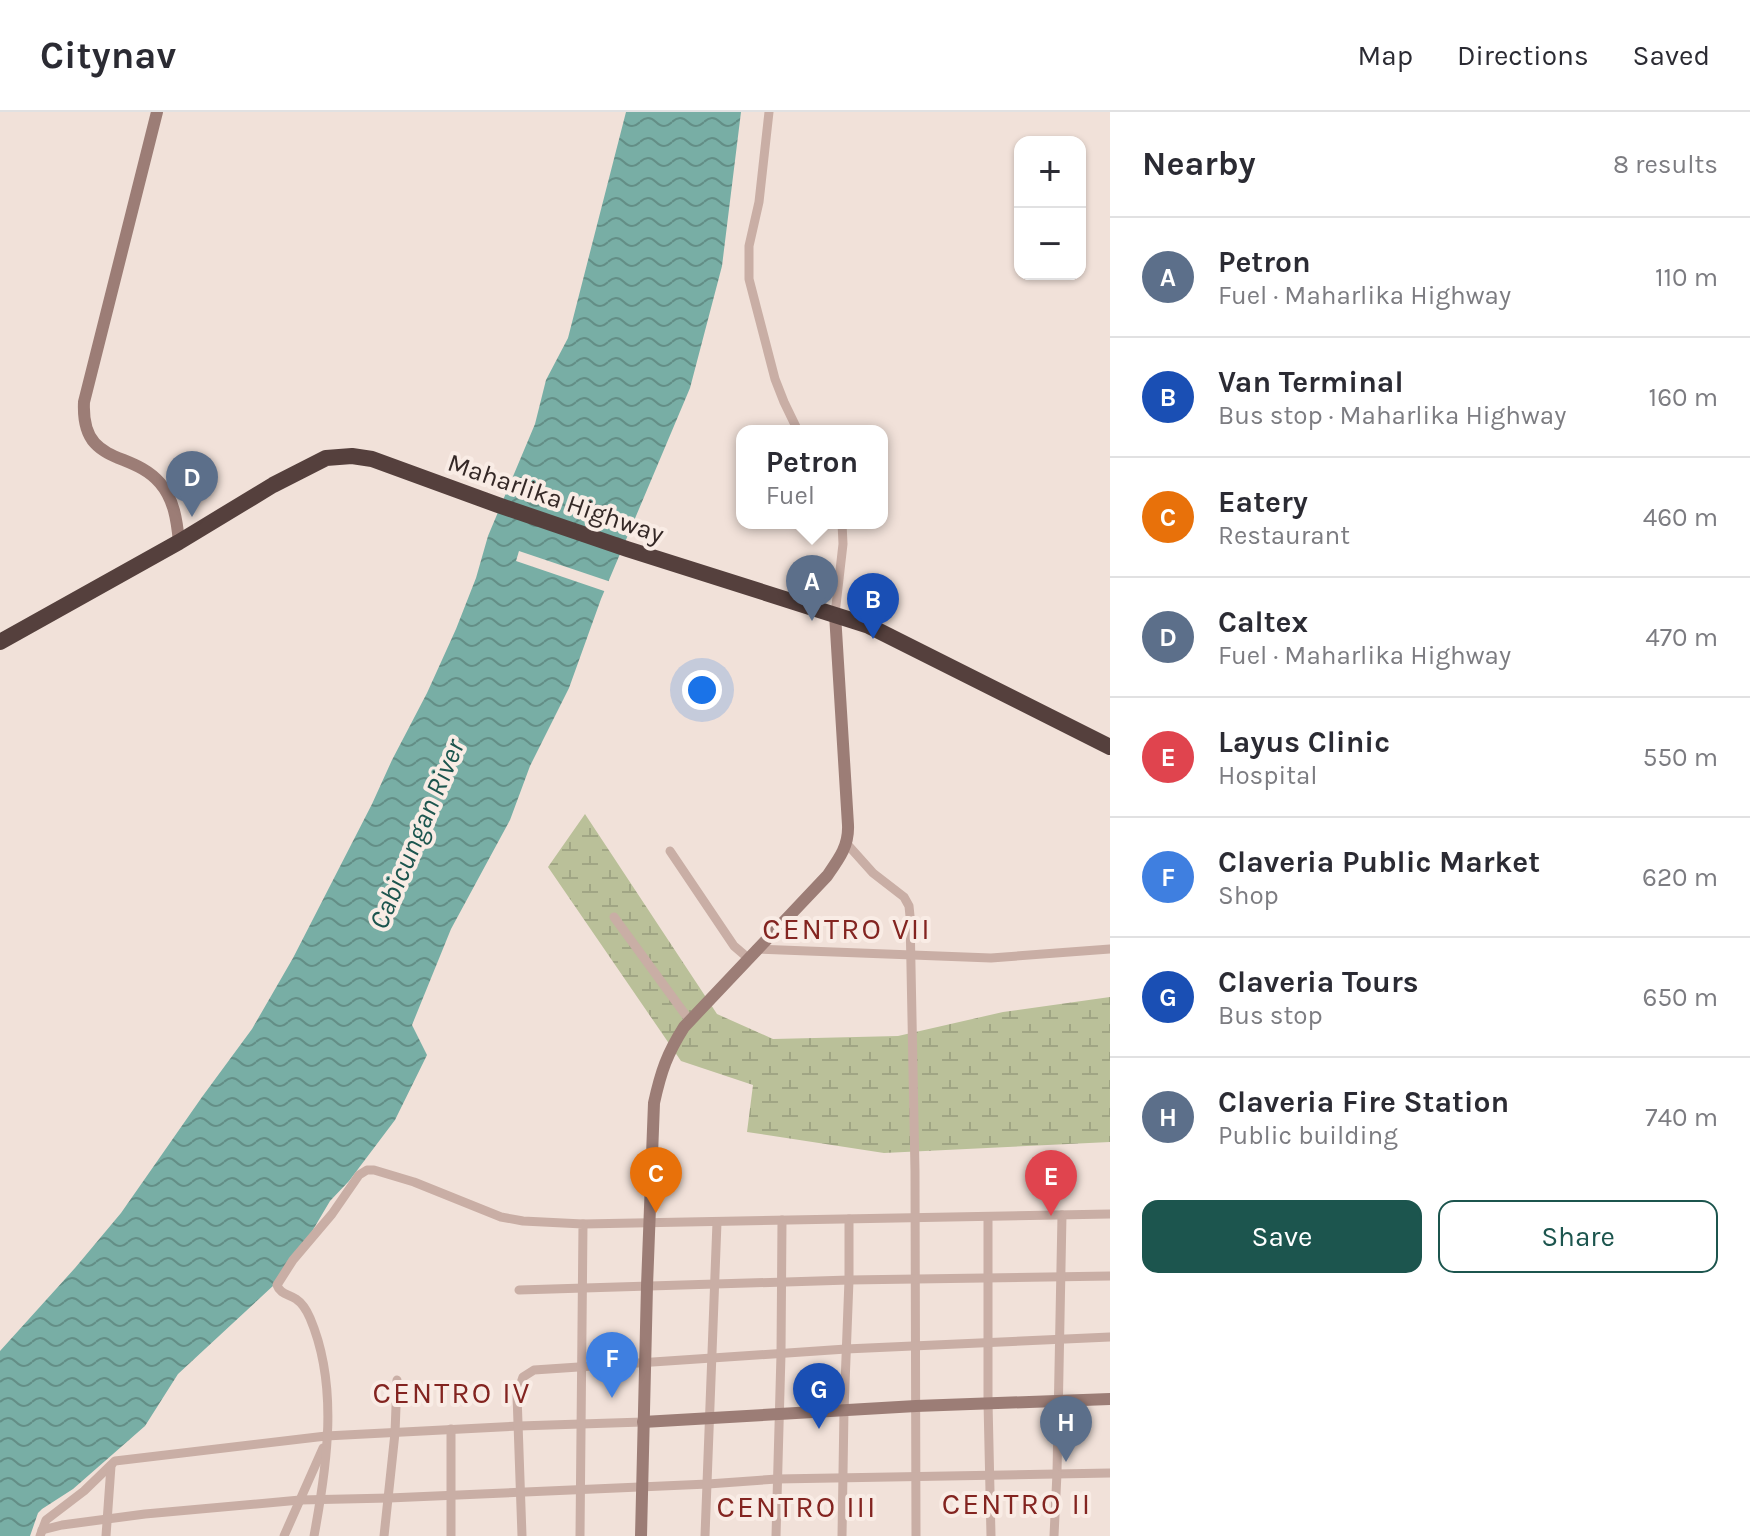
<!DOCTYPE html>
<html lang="en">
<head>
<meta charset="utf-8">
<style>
  body { margin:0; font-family:Karla,sans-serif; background:#f2f2f3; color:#2b2b33 }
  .controls { position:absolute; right:24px; top:24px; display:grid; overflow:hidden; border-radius:16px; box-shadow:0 2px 6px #0004 }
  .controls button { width:72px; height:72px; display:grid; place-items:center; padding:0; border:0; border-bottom:2px solid #e1e1e2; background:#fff; color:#2b2b33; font:40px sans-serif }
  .you { position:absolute; left:702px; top:578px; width:28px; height:28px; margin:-20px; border:6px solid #fff; border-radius:50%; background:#1a73e8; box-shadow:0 0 0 12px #1a73e833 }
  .badge { display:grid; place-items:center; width:52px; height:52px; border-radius:50%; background:#1c554e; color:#fff; font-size:26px; font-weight:700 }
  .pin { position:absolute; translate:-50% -66px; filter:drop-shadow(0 2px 4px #0008) }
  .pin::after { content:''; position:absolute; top:42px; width:28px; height:24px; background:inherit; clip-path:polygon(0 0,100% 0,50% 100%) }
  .popup { position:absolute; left:736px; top:313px; width:152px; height:104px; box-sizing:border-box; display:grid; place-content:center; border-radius:16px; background:#fff; filter:drop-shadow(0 2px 6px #0005); font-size:26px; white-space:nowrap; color:#7c7c81 }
  .popup b { font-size:30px; color:#2b2b33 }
  .popup::after { content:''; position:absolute; left:50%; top:100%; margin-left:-16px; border:16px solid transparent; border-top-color:#fff }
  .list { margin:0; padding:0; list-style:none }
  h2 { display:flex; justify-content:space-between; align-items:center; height:104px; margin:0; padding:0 32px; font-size:34px }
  h2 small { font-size:26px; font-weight:400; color:#7c7c81 }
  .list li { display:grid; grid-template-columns:52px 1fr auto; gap:24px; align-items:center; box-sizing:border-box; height:120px; padding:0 32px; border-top:2px solid #e1e1e2 }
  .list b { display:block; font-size:30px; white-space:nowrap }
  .list p { margin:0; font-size:26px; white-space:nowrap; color:#7c7c81 }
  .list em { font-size:26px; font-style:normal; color:#7c7c81 }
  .actions { display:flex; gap:16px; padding:24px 32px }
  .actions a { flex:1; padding:18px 0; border:2px solid #1c554e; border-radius:16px; text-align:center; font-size:28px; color:#1c554e }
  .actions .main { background:#1c554e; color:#fff }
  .map { position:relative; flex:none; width:1110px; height:1424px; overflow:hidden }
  header { display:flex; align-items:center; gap:48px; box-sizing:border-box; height:112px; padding:0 40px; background:#fff; border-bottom:2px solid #e1e1e2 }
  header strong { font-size:38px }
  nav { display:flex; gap:44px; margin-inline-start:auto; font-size:28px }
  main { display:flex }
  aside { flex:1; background:#fff }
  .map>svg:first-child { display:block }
</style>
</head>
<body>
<header>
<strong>Citynav</strong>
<nav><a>Map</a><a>Directions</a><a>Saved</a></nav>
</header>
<main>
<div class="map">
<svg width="1110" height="1424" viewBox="0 0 1110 1424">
  <defs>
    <pattern id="wetland-marsh" width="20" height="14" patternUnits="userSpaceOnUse" patternTransform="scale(2)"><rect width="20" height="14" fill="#bac099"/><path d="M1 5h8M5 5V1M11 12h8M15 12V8" fill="none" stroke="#a0a584"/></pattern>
    <pattern id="water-waves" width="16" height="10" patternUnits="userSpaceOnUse" patternTransform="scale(2)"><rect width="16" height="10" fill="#78aea5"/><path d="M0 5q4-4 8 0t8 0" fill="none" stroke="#638e86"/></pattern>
  </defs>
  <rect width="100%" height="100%" fill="#f1e1d9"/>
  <polygon fill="url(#wetland-marsh)" points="585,702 717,902 773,927 898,924 1003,900 1110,885 1110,1030 884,1041 747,1020 753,973 681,949 548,755"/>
  <polygon fill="url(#water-waves)" points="626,0 741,0 722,154 690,276 601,487 569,576 530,654 510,708 451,817 412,913 427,943 395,1008 349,1069 330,1089 288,1160 178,1262 145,1314 73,1377 42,1397 38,1401 30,1424 0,1424 0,1239 75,1156 121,1101 202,985 252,917 293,846 372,692 392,648 427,581 456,517 476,466 488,424 535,312 546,268 568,226"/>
  <polygon fill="#f1e1d9" points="519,439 611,470 607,480 516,449"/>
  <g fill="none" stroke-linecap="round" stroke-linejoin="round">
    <g stroke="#c9aea5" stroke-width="9">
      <polyline points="769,0 759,90 749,134 749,167 775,267 784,290 798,319"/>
      <polyline points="835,502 843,432 842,411"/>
      <polyline points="847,732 873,761 904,785 909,794 910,804 915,1059 916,1424"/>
      <polyline points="670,739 734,834 748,846"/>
      <polyline points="614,805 690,909"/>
      <polyline points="756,837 991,846 1110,837"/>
      <polyline points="988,1105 988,1290 991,1424"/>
      <polyline points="583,1112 1110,1102"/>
      <polyline points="519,1178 849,1168 1110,1164"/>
      <polyline points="42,1418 62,1413 145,1402 300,1388 389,1386 708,1372 777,1367 1110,1361"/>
      <polyline points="40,1424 46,1408 84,1379 115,1349 326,1324 519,1314 643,1310"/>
      <polyline points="106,1424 111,1354"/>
      <polyline points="284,1424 323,1336"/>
      <path d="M314 1424C327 1354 339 1274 310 1206 307 1199 302 1191 296 1187 288 1182 280 1182 277 1173L293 1148 332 1102 359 1063 367 1058H374L414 1070 501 1105 523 1109 583 1112 580 1424"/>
      <polyline points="384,1424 395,1321 397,1268"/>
      <polyline points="451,1424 451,1317"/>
      <polyline points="522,1424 517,1283 523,1265 534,1258 846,1237 1110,1225"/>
      <polyline points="705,1424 717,1110"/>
      <polyline points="776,1424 781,1242 782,1108"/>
      <polyline points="842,1424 844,1298 849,1168 849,1107"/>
      <polyline points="1054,1424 1057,1361 1062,1103"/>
    </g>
    <g stroke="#9c7d76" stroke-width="12">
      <path d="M157 0 84 290C81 355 131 337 160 371 174 387 177 409 179 430"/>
      <polyline points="643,1310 916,1294 1110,1287"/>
      <path d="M641 1424 647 1174 654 991C661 959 667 942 684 915L827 764C839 747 849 734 848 713L835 502"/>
    </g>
    <polyline stroke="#55403d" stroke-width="16" points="0,530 179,430 273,373 326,346 352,344 372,347 498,393 627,437 854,509 869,514 1110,635"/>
  </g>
  <g text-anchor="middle" stroke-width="8" stroke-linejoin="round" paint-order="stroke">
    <g font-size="26" fill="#342826" stroke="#f9ece5">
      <text transform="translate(556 386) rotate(19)" y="9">Maharlika Highway</text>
    </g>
    <g font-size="28" font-style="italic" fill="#1c554e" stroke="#f9ece5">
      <text transform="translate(416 722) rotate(-67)" y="10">Cabicungan River</text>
    </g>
    <g font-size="30" letter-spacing="2" fill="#832420" stroke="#f9ece5">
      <text x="847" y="827">CENTRO VII</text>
      <text x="452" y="1291">CENTRO IV</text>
      <text x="1017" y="1402">CENTRO II</text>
      <text x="797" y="1405">CENTRO III</text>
    </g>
  </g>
</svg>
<div class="controls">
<button>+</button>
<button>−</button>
</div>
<div class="you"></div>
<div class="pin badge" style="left:812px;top:509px;background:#5c6f8a">A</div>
<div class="popup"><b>Petron</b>Fuel</div>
<div class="pin badge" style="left:873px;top:527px;background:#1a4fb4">B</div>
<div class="pin badge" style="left:656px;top:1101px;background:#e8710a">C</div>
<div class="pin badge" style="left:192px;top:405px;background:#5c6f8a">D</div>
<div class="pin badge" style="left:1051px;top:1104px;background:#e0444e">E</div>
<div class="pin badge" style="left:612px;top:1286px;background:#3f7fe0">F</div>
<div class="pin badge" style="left:819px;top:1317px;background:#1a4fb4">G</div>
<div class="pin badge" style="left:1066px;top:1350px;background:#5c6f8a">H</div>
</div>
<aside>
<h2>Nearby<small>8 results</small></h2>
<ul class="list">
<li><span class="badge" style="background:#5c6f8a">A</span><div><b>Petron</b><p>Fuel · Maharlika Highway</p></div><em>110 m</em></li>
<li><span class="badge" style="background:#1a4fb4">B</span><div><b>Van Terminal</b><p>Bus stop · Maharlika Highway</p></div><em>160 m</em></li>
<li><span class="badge" style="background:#e8710a">C</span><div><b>Eatery</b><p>Restaurant</p></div><em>460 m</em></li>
<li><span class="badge" style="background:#5c6f8a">D</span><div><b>Caltex</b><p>Fuel · Maharlika Highway</p></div><em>470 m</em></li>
<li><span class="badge" style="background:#e0444e">E</span><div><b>Layus Clinic</b><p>Hospital</p></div><em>550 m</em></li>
<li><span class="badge" style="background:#3f7fe0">F</span><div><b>Claveria Public Market</b><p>Shop</p></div><em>620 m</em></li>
<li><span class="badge" style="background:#1a4fb4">G</span><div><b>Claveria Tours</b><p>Bus stop</p></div><em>650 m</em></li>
<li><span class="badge" style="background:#5c6f8a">H</span><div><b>Claveria Fire Station</b><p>Public building</p></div><em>740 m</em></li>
</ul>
<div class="actions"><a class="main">Save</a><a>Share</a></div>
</aside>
</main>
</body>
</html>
